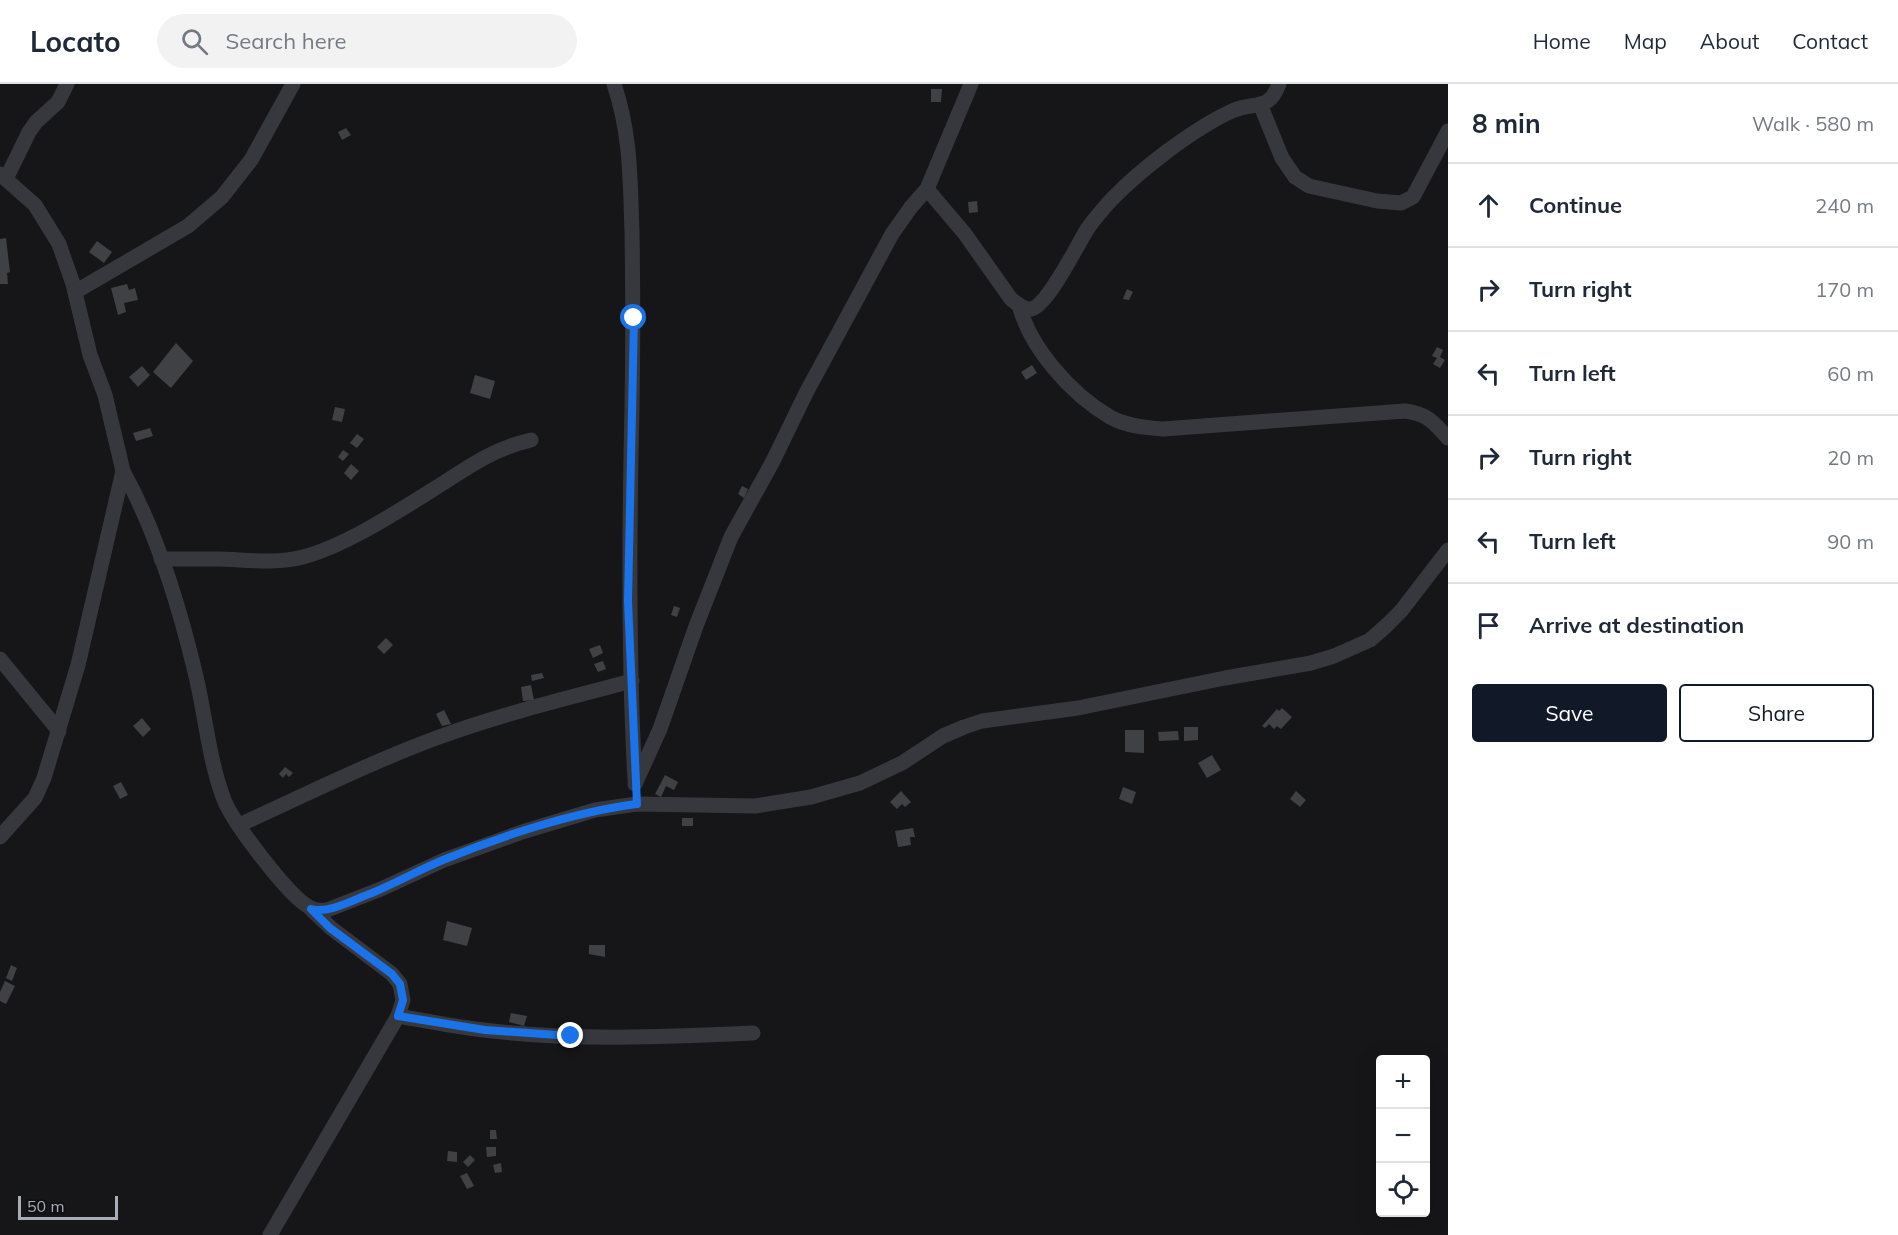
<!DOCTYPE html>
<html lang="en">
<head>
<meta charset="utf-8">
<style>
  body { margin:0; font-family:Mulish,sans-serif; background:#f2f2f3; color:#1f2937 }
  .controls { position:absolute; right:18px; bottom:18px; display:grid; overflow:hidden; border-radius:6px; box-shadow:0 6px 24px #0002 }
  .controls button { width:54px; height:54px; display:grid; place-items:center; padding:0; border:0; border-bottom:2px solid #e0e1e3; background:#fff; color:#1f2937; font:30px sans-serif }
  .scale { position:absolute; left:18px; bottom:15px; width:100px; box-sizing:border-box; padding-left:6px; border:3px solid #a8adb8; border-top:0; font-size:16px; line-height:21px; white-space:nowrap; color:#a8adb8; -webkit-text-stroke:4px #111113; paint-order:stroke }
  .stop { position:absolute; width:18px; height:18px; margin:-14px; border:4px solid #1a73e8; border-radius:50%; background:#fff }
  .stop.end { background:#1a73e8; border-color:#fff; box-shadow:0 2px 6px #0008 }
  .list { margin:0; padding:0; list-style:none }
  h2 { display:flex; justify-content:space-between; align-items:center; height:78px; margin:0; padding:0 24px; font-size:26px }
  h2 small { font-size:20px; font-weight:400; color:#747a83 }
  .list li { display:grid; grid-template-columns:39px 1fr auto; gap:18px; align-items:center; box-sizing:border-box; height:84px; padding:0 24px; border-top:2px solid #e0e1e3 }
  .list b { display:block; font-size:22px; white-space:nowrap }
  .list em { font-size:20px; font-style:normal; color:#747a83 }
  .actions { display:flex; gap:12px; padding:18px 24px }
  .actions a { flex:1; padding:14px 0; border:2px solid #111827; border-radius:6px; text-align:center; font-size:21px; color:#111827 }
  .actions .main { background:#111827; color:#fff }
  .icon { flex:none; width:33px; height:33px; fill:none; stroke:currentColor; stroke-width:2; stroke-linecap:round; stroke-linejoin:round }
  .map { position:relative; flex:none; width:1448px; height:1151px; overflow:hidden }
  header { display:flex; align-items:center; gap:36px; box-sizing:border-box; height:84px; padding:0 30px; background:#fff; border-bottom:2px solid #e0e1e3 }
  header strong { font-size:28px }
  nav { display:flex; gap:33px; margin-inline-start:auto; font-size:21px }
  .search { width:420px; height:54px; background:#f2f2f3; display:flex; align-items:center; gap:15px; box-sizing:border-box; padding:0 21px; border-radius:33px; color:#747a83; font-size:22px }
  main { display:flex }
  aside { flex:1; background:#fff }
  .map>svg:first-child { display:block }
</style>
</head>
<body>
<header>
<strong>Locato</strong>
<div class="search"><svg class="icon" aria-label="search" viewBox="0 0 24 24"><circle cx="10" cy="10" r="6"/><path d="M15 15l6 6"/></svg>Search here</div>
<nav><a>Home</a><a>Map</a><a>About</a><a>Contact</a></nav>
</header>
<main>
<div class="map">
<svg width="1448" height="1151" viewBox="0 0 1448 1151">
  <rect width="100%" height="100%" fill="#161618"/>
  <g fill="#404145">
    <polygon points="931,5 942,5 941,18 931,18"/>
    <polygon points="346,44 351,51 342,56 338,48"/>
    <polygon points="977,117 978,128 969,129 968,118"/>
    <polygon points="6,154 10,188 7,189 8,200 0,200 0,155"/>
    <polygon points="97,157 112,168 104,179 89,168"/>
    <polygon points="127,200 129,206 135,204 138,216 124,219 126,228 118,231 111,204"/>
    <polygon points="1127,205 1133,208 1129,216 1123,215"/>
    <polygon points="176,259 193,277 171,304 153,288"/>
    <polygon points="1437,263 1443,266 1440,273 1445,276 1440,284 1433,280 1437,274 1432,272"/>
    <polygon points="1032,281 1037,289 1026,296 1021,288"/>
    <polygon points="142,282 150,291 138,303 129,293"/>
    <polygon points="475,291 495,297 490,315 470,309"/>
    <polygon points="335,323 345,325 342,338 332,336"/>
    <polygon points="150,344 153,352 136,357 133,349"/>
    <polygon points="357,350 364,355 357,364 350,359"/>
    <polygon points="343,366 349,370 343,377 338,373"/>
    <polygon points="351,380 359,387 351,396 344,389"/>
    <polygon points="742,402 748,405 744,414 738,410"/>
    <polygon points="674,522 680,524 677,533 671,531"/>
    <polygon points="386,554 393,561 384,570 377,563"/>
    <polygon points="600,561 603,569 593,574 589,565"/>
    <polygon points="603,577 606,585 598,588 594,580"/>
    <polygon points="542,589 544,594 532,597 531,591"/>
    <polygon points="531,601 534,616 523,617 521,603"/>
    <polygon points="1282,624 1292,633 1281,645 1277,642 1274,645 1269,640 1265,644 1262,642 1277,625 1279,627"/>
    <polygon points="444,626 451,640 442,642 436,630"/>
    <polygon points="142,634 151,645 143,653 133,642"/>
    <polygon points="1184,643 1198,643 1198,656 1184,657"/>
    <polygon points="1125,646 1144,646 1144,669 1125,668"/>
    <polygon points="1178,647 1179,656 1159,657 1158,648"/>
    <polygon points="1212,671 1221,686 1207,694 1198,679"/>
    <polygon points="285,683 293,689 289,693 286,690 283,694 279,690"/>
    <polygon points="665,691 678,698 674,706 666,702 661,713 655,710"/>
    <polygon points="121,698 128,711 120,715 113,702"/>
    <polygon points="1123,703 1136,708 1132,720 1119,715"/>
    <polygon points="901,707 911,718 905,723 902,720 897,725 890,718"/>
    <polygon points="1296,707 1306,716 1300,723 1290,715"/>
    <rect x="682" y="734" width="11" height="8"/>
    <polygon points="913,744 915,753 910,753 911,761 898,763 895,747"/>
    <polygon points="447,837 472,844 467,862 443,856"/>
    <polygon points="589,861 605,861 605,873 589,870"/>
    <polygon points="11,881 17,884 12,897 6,894"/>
    <polygon points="5,897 15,902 6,920 0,917 0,908"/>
    <polygon points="511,929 527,932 524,942 509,938"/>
    <polygon points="490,1046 496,1046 497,1055 490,1055"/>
    <polygon points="486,1063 496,1063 496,1072 487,1073"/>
    <polygon points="448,1067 457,1068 457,1078 447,1077"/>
    <polygon points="470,1071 475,1076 468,1083 463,1078"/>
    <polygon points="501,1079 502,1088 495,1089 493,1081"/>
    <polygon points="467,1089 474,1102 467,1105 460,1092"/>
  </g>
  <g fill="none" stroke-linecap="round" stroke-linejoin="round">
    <g stroke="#37383d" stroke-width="15">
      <path d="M614 0C631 51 630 95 632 148 633 207 633 266 632 325 629 449 628 572 635 696"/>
      <polyline points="1260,20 1282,74 1295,93 1309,102 1377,117 1401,119 1413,113 1448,47"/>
      <polyline points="0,90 35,121 59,160 73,200 90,271 105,311 123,387 78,581 44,694 35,714 0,753"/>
      <polyline points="6,95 29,48 36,38 58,18 67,0"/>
      <path d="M927 105 965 150 1011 215C1016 219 1024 226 1031 225 1048 222 1078 159 1088 144 1095 134 1103 125 1111 116 1141 85 1193 45 1232 27 1254 17 1269 28 1279 0"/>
      <polyline points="75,208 188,142 222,113 251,76 293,0"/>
      <path d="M1019 221C1030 264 1071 310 1110 333 1126 342 1145 344 1163 345L1405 327C1428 330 1433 338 1448 354"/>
      <path d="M123 387C156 447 178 518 194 584 205 627 208 672 223 713 231 737 288 811 309 823 315 827 320 827 327 826L381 805 444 776 525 747 595 726 637 720 755 722 811 713 860 699 902 679 943 652 964 643 982 637 1078 624 1225 594 1311 579 1334 572 1370 556 1386 542 1401 527 1448 466"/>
      <path d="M161 475C181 475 201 475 221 475 249 476 275 480 303 473 348 461 405 423 445 398 474 379 497 364 531 356"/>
      <polyline points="0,575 59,647"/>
      <polyline points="635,700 660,645 696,542 731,453 773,377 806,309 892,150 911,123 927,105 971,0"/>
      <path d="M239 741C305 711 371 678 439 653 502 630 567 614 632 597"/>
      <path d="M398 932C427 937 455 943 484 946 573 957 664 953 753 949"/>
      <polyline points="270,1151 398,932 403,916 400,900 392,890 331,844 311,825"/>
    </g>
  </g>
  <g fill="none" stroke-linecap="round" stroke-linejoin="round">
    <path stroke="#1a73e8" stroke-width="8" d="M571 952 485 946 398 932 403 916 400 900 392 890 330 844 311 825C330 830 354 815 372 809 396 799 419 786 443 776 501 752 574 728 637 720L628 517 634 234"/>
  </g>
</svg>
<div class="controls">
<button>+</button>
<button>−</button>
<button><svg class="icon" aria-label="locate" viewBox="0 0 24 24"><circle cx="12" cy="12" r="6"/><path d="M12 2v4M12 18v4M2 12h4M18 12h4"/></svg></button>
</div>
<div class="scale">50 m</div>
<div class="stop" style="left:634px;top:234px"></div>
<div class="stop end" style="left:571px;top:952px"></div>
</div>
<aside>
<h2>8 min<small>Walk · 580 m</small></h2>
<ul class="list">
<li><svg class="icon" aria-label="ahead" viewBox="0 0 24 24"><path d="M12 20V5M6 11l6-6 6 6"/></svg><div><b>Continue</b></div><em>240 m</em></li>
<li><svg class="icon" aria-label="right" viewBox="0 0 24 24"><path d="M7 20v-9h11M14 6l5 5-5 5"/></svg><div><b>Turn right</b></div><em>170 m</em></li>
<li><svg class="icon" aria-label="left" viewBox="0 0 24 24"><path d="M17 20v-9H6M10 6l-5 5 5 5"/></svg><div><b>Turn left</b></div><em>60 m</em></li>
<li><svg class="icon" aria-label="right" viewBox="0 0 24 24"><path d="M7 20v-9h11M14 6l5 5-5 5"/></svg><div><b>Turn right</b></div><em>20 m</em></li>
<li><svg class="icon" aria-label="left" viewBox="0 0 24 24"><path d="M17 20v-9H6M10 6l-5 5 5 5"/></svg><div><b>Turn left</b></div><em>90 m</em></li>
<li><svg class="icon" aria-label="arrive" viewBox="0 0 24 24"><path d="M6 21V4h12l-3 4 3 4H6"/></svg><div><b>Arrive at destination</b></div></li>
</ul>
<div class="actions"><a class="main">Save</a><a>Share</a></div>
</aside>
</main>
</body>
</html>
